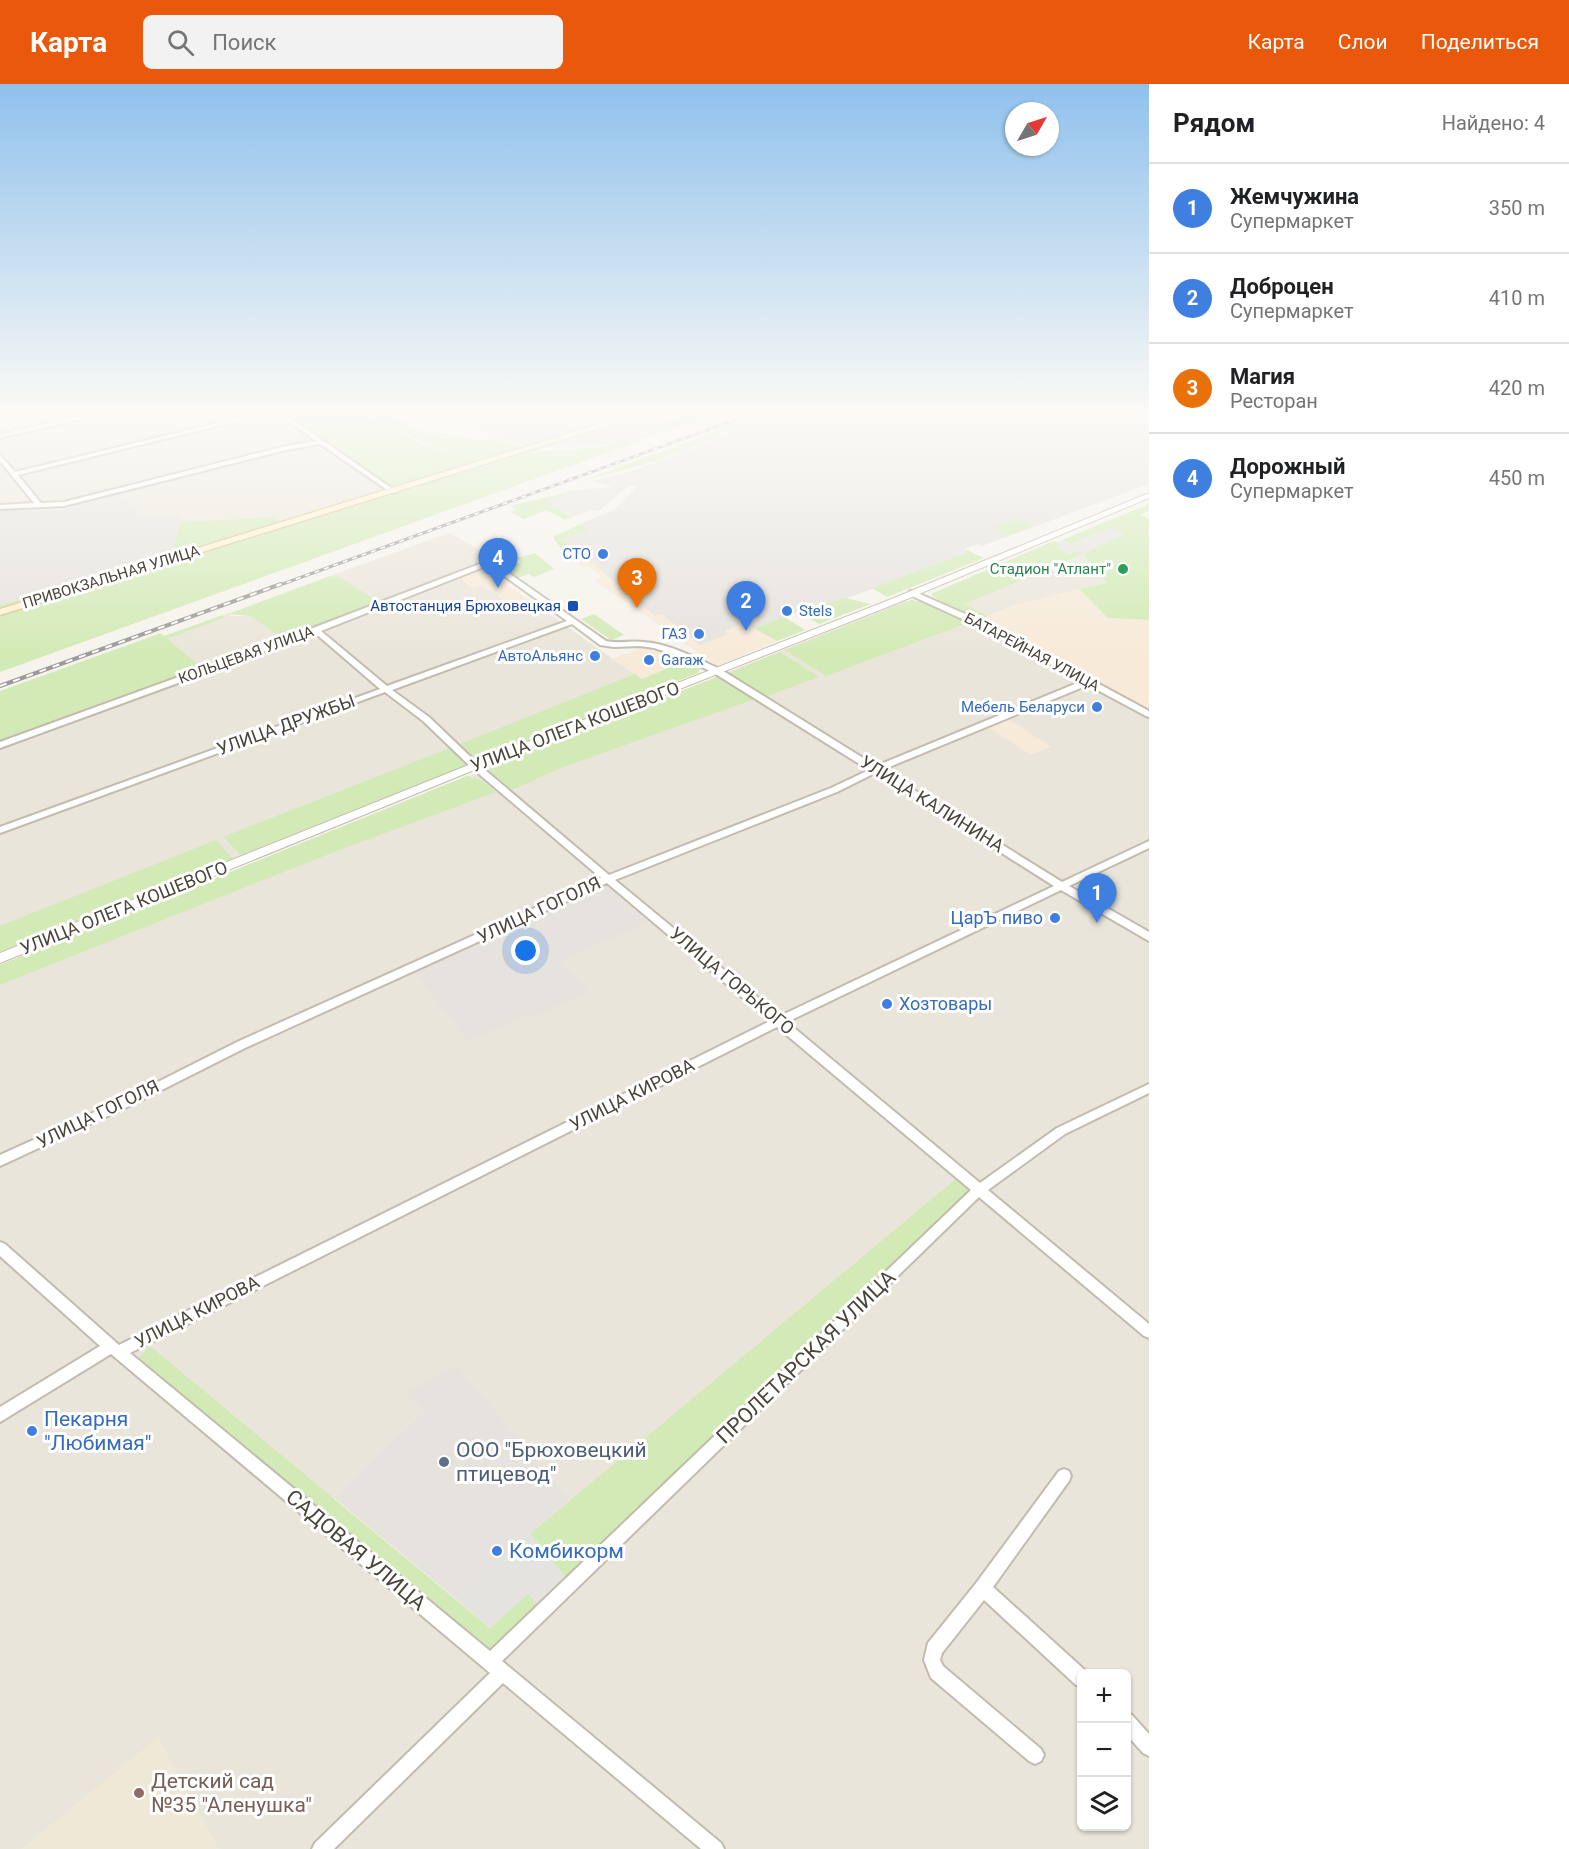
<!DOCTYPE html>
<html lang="ru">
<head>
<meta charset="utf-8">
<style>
  body { margin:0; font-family:Roboto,sans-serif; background:#f2f2f2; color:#202124 }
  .controls { position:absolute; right:18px; bottom:18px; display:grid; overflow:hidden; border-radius:9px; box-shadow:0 2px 4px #0004 }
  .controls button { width:54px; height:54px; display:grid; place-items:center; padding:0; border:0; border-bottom:2px solid #e0e0e0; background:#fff; color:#202124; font:30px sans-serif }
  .compass { position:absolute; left:1005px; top:18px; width:54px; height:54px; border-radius:50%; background:#fff; box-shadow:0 2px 4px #0004; rotate:51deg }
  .you { position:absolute; left:526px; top:867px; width:21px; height:21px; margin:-15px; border:4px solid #fff; border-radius:50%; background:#1a73e8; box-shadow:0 0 0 9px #1a73e833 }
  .badge { display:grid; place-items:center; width:39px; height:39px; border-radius:50%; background:#ea580c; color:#fff; font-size:20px; font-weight:700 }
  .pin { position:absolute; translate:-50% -50px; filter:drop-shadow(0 2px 3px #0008) }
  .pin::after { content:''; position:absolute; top:32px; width:21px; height:18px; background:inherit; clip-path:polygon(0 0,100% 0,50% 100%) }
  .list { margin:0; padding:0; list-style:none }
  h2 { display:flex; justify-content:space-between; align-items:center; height:78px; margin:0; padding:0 24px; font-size:26px }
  h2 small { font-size:20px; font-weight:400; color:#757577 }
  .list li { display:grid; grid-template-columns:39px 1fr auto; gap:18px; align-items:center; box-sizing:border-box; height:90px; padding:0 24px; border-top:2px solid #e0e0e0 }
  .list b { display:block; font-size:22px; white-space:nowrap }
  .list p { margin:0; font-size:20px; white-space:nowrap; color:#757577 }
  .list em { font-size:20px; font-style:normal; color:#757577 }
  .icon { flex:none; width:33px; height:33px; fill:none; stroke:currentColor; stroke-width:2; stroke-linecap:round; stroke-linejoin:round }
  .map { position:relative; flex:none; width:1149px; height:1765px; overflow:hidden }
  header { display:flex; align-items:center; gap:36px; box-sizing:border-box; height:84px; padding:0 30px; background:#ea580c; color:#fff }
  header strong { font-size:28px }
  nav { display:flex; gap:33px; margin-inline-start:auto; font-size:21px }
  .search { width:420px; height:54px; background:#f2f2f2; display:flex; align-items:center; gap:15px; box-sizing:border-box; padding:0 21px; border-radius:9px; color:#757577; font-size:22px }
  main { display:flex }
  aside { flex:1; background:#fff }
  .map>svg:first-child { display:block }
</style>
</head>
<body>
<header>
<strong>Карта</strong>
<div class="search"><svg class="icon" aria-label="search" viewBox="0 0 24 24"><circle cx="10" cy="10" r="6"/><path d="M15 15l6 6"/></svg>Поиск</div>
<nav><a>Карта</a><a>Слои</a><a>Поделиться</a></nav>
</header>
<main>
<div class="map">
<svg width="1149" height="1765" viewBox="0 0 1149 1765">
  <rect width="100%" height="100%" fill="#f6f3ec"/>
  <g fill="#eae5da" fill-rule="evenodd">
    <polygon points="0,328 275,328 389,407 276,440 273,433 179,438 179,432 144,432 121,410 60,426 0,425"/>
    <polygon points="449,449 484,468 484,483 462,491 462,496 473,504 482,501 511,521 528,515 657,606 0,868 0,658 202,585 168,555 225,531 223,531 229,529 231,532 250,532 286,552 374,515 340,494 330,492"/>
    <polygon points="1083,470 1107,499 1015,521 988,532 964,520"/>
    <path d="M905 517H923L987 546 1149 633V1765H724L489 1571 566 1495 530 1450 570 1415 407 1310 424 1327 317 1428 139 1280 0 1156V881ZM1082 1590H1126V1742H1082Z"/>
    <polygon points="0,1172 99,1262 700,1765 218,1765 158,1654 22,1765 0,1765"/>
  </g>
  <g fill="#f7ead8">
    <polygon points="571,462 574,465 572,468 575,471 581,470 655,532 662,530 700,560 746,538 777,557 717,582 594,496 602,493 588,482 583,484 561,465"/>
    <polygon points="484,483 500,496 528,515 511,521 483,501 473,504 462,496 462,491"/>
    <polygon points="1079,505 1108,534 1149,536 1149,627 980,536 1015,521"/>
    <polygon points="647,561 677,569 679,580 642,595 612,575"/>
    <polygon points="1007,634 1051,663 1031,671 987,642"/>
  </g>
  <g fill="#e6e2dd">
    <polygon points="443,328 640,328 531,363 492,352 451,330"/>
    <polygon points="656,328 699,328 660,341 666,345 654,349 629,337"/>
    <polygon points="773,328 1149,328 1149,400 982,462 978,460 970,463 965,465 966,469 827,522 823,519 754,544 746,539 725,547 728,550 700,561 662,530 655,532 581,470 575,471 571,468 574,465 561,455 590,447 580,440 615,425 638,402 628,402 599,427 592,426 572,433 544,418 577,406 613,403 593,397 635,386 699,362"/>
    <polygon points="121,410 144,432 180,432 173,468 0,521 0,425 60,426"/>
    <polygon points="605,798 650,836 561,877 588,907 531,934 527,930 468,957 412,886"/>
    <polygon points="456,1281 570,1415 456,1515 333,1413 424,1327 406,1310"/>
  </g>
  <polygon fill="#efe8d6" points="158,1653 218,1765 22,1765"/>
  <g fill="#d2eab5">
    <polygon points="283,328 362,328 419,359 452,369 494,375 395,405"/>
    <path d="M365 328C397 328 404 341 431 350 461 359 493 363 524 366 516 368 506 373 497 374 454 377 401 349 365 328Z"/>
    <path d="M390 328 427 346 481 357 489 354 529 364C487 370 425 349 390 328Z"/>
    <polygon points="699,328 730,328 628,358 540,365 618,357 665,345 659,341"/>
    <path d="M747 336C696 367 636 384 578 398Z"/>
    <polygon points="642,356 0,588 0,531 161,479 535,367 593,364"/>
    <polygon points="577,406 545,418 572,433 565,436 546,426 523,435 510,428 516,426 510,422"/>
    <polygon points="1149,420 1149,427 1140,431 1149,435 1149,536 1108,534 1079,505 1107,499 1083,470 965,520 988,532 980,536 939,517 931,510 1054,457 1083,468 1124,450 1110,444 1071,460 1062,456"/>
    <polygon points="273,433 277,437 276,440 0,526 0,521 173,468 179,438"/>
    <polygon points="1016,435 1033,442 1008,452 992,444 1008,438 1014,439 1011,437"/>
    <polygon points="580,440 591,447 562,455 571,462 561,465 553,453"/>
    <polygon points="965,465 984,474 887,513 872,504 966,469"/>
    <polygon points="535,469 554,485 534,493 529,490 517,494 502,485 521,478 516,474"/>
    <polygon points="330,492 340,493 374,515 377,520 290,552 275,549 250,532 228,530"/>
    <polygon points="846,514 871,520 819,540 798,528"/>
    <polygon points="911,516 928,518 970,538 826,592 785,566"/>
    <polygon points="594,530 624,551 611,556 581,535"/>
    <polygon points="223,531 226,533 168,555 203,585 0,658 0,607 161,549 164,552"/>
    <polygon points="784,533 805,546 777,557 754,544"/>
    <polygon points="780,568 819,593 767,612 729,589"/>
    <polygon points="670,569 700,584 698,589 477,676 460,660 635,590 642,595 678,580 666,571"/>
    <polygon points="720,592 755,615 563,683 512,706 490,687 491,682"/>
    <polygon points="450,664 466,681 241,771 223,753"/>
    <polygon points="467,692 481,696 496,708 334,768 0,901 0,881"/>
    <polygon points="216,756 233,775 0,868 0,842"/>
    <polygon points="957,1094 972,1107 567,1495 530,1450"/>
    <polygon points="150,1262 490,1544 528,1509 539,1522 489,1571 139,1280 138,1275"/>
  </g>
  <g fill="#e5e3e0">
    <polygon points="629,337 654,349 618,357 547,363"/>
    <polygon points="1110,444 1125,450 1083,470 1077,467 1070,470 1055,463 1060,460 1056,458 1062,456 1071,460"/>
    <polygon points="530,1450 567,1495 539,1522 528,1510 490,1544 456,1515"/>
  </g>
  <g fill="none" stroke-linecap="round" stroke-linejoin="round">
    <g stroke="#c2bbae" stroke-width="4">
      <g id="minor">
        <polygon points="97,328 109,328 0,354 0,350"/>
        <polygon points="263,328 274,328 18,391 41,419 64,418 286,362 316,357 275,328 282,328 397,408 392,409 320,360 286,366 64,422 0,425 0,421 34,419 0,377 0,371 15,388"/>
        <path d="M490 476 606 557C619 560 631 556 644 558 671 560 695 574 720 585L876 682 1082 597 984 545 910 511V507H913L990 541 1149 627V633L1146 632 1088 601 882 686 1062 798 1149 757V764L1069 802 1149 848V857L1061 806 787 938 980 1099 1057 1044 1149 1000V1009L1065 1050 988 1106 1149 1240V1254L1144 1252 979 1113 502 1577 721 1759 724 1765H701L503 1599 334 1765H312L315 1759 490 1589 111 1270 0 1338V1323L100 1262 0 1172V1158L5 1160 119 1261 770 937 607 799 245 964 140 1017 0 1082V1071L132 1011 237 958 601 794 472 684 423 637 385 608 0 749V743L380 605 315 549 0 664V658L313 544ZM489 481 567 537 387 602 321 547ZM572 540 600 561 614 563 640 562 654 564 679 572 714 589 869 686 831 704 609 791 478 680 429 633 392 606ZM875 689 1054 802 780 932 615 796 837 708ZM777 943 971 1106 490 1567 130 1269Z"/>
        <polygon points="1064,1385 1069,1387 1071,1392 1069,1397 993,1503 1088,1589 1082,1590 1082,1603 1076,1601 984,1516 942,1569 940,1576 943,1582 1041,1665 1044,1671 1041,1677 1035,1680 1029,1677 931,1594 924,1576 928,1559 977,1498 1059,1387"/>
        <polygon points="1126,1629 1132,1631 1149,1650 1149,1672 1143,1669 1126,1650"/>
      </g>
    </g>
    <g stroke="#c2bbae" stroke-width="2">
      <polygon id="tertiary" points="1149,409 1149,414 895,520 479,684 0,879 0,869 471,680 889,516"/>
    </g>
    <g stroke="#d6c79b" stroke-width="3">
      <polygon id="secondary" points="638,328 652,328 0,531 0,525"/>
    </g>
    <use href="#minor" fill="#fff" fill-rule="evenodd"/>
    <use href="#tertiary" fill="#fff" fill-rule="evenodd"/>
    <use href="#secondary" fill="#fff3cd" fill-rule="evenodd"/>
    <g stroke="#9a9a9a" stroke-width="3">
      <polyline id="rail-far1" points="277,502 757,328"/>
    </g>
    <g stroke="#9a9a9a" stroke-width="4">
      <polyline id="rail" points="0,602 281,500"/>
    </g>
    <use href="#rail-far1" stroke="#fff" stroke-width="1.5" stroke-dasharray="5" stroke-linecap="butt"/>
    <use href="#rail" stroke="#fff" stroke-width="2" stroke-dasharray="7" stroke-linecap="butt"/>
  </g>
  <linearGradient id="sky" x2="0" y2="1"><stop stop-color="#8fc1ec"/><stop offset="0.57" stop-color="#fbfaf6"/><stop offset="1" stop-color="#fbfaf6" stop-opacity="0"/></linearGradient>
  <rect width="1149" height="575" fill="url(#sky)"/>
  <g fill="#3f7fe0" stroke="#fff" stroke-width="2">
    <circle cx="603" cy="470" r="6"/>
    <circle cx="787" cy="527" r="6"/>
    <circle cx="699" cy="550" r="6"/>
    <circle cx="595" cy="572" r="6"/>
    <circle cx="649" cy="576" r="6"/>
    <circle cx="1097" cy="623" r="6"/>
    <circle cx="1055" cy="834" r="6"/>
    <circle cx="887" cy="920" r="6"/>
    <circle cx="32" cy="1347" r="6"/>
    <circle cx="497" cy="1467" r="6"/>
  </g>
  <circle fill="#2e9e5b" stroke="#fff" stroke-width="2" cx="1123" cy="485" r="6"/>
  <rect fill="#1a4fb4" stroke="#fff" stroke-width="2" x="567" y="516" width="12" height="12" rx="3"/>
  <circle fill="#5c6f8a" stroke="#fff" stroke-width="2" cx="444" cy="1378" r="6"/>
  <circle fill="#8d6e63" stroke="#fff" stroke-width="2" cx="139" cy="1709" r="6"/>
  <g text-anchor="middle" stroke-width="6" stroke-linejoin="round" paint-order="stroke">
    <g font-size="15" fill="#366cbe" stroke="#fff" text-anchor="end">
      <text x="591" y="475">СТО</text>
      <text x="799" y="532" text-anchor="start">Stels</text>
      <text x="687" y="555">ГАЗ</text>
      <text x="583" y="577">АвтоАльянс</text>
      <text x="661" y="581" text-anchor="start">Garaж</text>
      <text x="1085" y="628">Мебель Беларуси</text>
    </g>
    <g font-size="15" fill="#27864d" stroke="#fff" text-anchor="end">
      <text x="1111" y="490">Стадион "Атлант"</text>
    </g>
    <g font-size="15" fill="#4b4439" stroke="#fff">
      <text transform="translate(111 493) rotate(-17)" y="5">ПРИВОКЗАЛЬНАЯ УЛИЦА</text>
      <text transform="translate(1032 568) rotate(28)" y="5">БАТАРЕЙНАЯ УЛИЦА</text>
      <text transform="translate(246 571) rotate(-20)" y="5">КОЛЬЦЕВАЯ УЛИЦА</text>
    </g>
    <g font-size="15" fill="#164399" stroke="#fff" text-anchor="end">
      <text x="561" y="527">Автостанция Брюховецкая</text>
    </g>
    <g font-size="18" fill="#4b4439" stroke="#fff">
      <text transform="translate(286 641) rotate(-20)" y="6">УЛИЦА ДРУЖБЫ</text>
      <text transform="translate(575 643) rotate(-21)" y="6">УЛИЦА ОЛЕГА КОШЕВОГО</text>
      <text transform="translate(932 720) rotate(32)" y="6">УЛИЦА КАЛИНИНА</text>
      <text transform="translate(124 824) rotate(-22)" y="6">УЛИЦА ОЛЕГА КОШЕВОГО</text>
      <text transform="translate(539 826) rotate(-25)" y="6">УЛИЦА ГОГОЛЯ</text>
      <text transform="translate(732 897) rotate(40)" y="6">УЛИЦА ГОРЬКОГО</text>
      <text transform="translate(632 1011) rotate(-27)" y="6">УЛИЦА КИРОВА</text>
      <text transform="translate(98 1030) rotate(-26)" y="6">УЛИЦА ГОГОЛЯ</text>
      <text transform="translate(197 1228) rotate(-27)" y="6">УЛИЦА КИРОВА</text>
    </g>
    <g font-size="18" fill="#366cbe" stroke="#fff" text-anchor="end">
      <text x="1043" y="840">ЦарЪ пиво</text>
      <text x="899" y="926" text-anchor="start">Хозтовары</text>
    </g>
    <g font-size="21" fill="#4b4439" stroke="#fff">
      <text transform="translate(806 1273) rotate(-44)" y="7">ПРОЛЕТАРСКАЯ УЛИЦА</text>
      <text transform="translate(356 1466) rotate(40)" y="7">САДОВАЯ УЛИЦА</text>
    </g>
    <g font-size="21" fill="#366cbe" stroke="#fff" text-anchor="start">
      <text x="44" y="1342">Пекарня<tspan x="44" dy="24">"Любимая"</tspan></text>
      <text x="509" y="1474">Комбикорм</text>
    </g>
    <g font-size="21" fill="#4e5e75" stroke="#fff" text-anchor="start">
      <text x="456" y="1373">ООО "Брюховецкий<tspan x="456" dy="24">птицевод"</tspan></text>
    </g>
    <g font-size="21" fill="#785e54" stroke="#fff" text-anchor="start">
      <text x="151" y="1704">Детский сад<tspan x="151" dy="24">№35 "Аленушка"</tspan></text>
    </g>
  </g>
</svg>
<div class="controls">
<button>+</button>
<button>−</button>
<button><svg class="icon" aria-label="layers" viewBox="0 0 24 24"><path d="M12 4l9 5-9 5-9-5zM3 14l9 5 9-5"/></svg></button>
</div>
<svg class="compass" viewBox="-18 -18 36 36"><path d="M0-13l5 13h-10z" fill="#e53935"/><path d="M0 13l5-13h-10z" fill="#757577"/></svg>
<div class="you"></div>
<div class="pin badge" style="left:1097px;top:839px;background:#3f7fe0">1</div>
<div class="pin badge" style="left:746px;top:547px;background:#3f7fe0">2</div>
<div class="pin badge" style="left:637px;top:524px;background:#e8710a">3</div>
<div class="pin badge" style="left:498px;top:504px;background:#3f7fe0">4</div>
</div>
<aside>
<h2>Рядом<small>Найдено: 4</small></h2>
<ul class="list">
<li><span class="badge" style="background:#3f7fe0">1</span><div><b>Жемчужина</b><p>Супермаркет</p></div><em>350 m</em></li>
<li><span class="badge" style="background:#3f7fe0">2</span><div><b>Доброцен</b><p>Супермаркет</p></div><em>410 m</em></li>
<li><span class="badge" style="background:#e8710a">3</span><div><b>Магия</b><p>Ресторан</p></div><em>420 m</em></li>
<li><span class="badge" style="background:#3f7fe0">4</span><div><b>Дорожный</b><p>Супермаркет</p></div><em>450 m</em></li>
</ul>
</aside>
</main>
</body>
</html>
